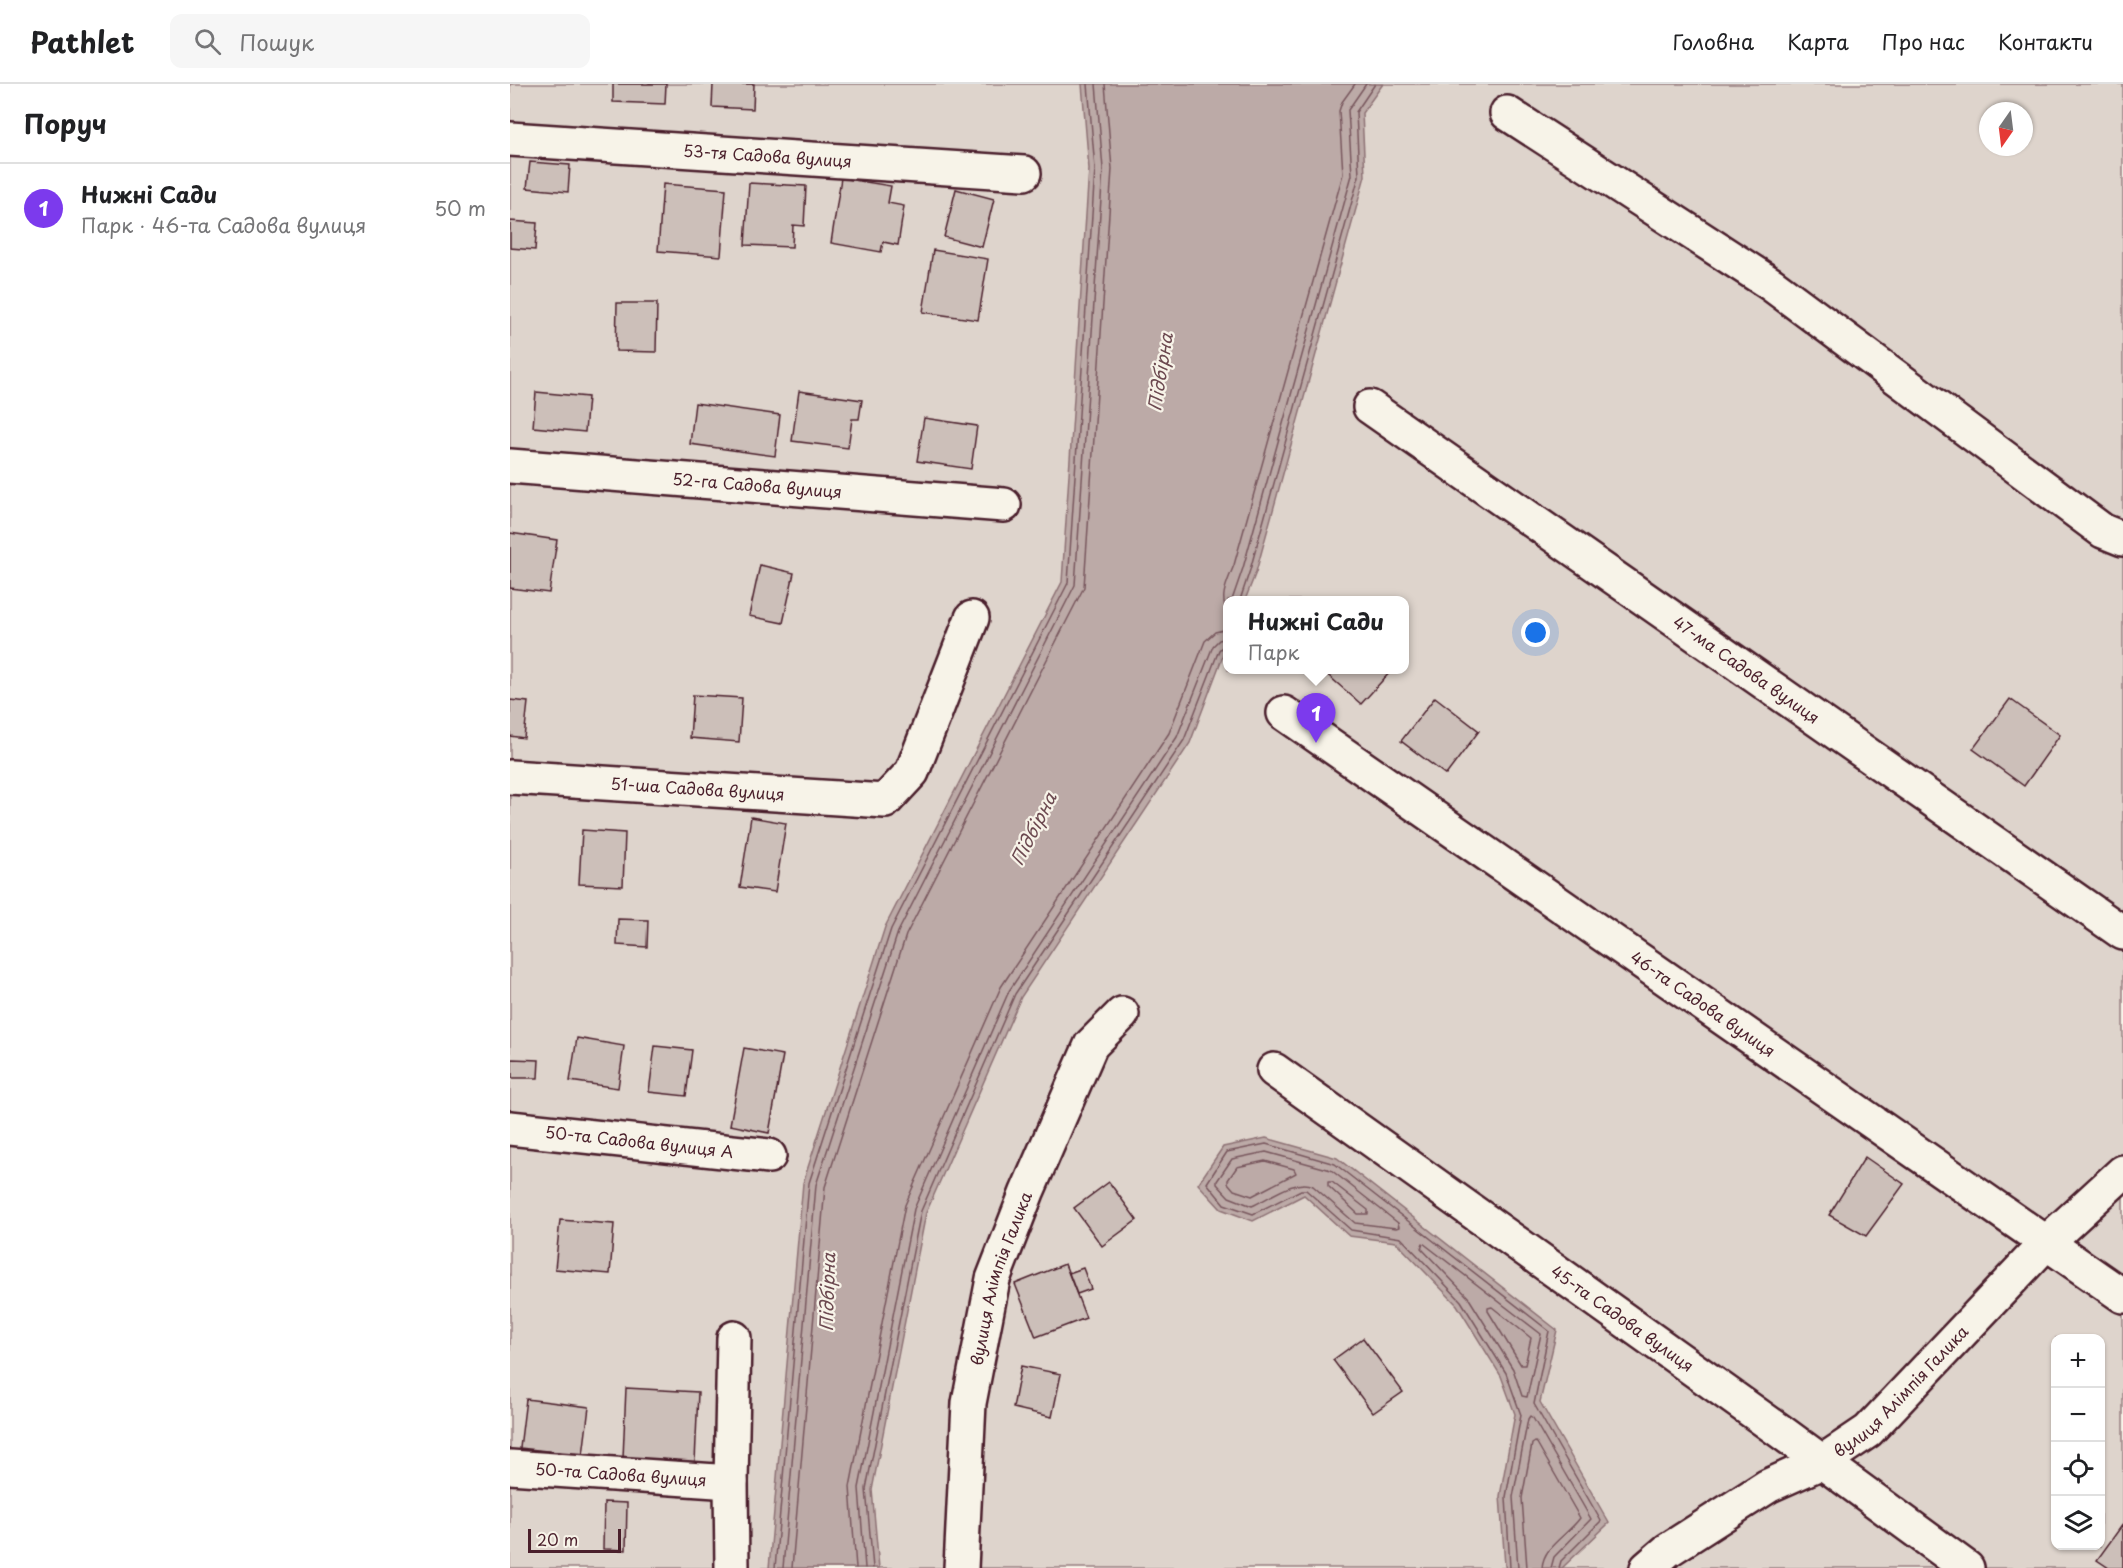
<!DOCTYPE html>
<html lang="uk">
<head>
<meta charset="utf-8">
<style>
  body { margin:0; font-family:"Playpen Sans",sans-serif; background:#f6f6f6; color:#202124 }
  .controls { position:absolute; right:18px; bottom:18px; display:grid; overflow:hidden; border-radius:12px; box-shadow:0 2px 4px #0004 }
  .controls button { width:54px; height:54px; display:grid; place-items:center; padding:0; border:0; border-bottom:2px solid #e0e0e0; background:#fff; color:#202124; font:30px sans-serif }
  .compass { position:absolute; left:1469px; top:18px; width:54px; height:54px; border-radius:50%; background:#fff; box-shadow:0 2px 4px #0004; rotate:194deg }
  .scale { position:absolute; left:18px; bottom:15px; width:93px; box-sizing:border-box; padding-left:6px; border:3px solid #4a1f2b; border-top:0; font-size:16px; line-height:21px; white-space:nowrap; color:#4a1f2b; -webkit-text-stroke:4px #f7f3e8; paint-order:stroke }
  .you { position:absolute; left:1026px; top:549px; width:21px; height:21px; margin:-15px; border:4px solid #fff; border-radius:50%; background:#1a73e8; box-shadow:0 0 0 9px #1a73e833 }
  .badge { display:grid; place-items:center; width:39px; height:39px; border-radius:50%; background:#7c3aed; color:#fff; font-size:20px; font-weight:700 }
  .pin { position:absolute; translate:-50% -50px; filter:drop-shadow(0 2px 3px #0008) }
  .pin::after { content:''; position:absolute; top:32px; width:21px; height:18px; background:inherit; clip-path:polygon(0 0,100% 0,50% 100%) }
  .popup { position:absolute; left:713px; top:512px; width:186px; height:78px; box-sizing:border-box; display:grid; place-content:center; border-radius:12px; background:#fff; filter:drop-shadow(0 2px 4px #0005); font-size:20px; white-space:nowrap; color:#757577 }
  .popup b { font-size:22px; color:#202124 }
  .popup::after { content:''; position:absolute; left:50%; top:100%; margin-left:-12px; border:12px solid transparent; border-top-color:#fff }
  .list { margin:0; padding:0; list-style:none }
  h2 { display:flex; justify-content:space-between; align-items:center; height:78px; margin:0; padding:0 24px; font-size:26px }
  h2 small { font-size:20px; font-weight:400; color:#757577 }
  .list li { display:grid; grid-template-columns:39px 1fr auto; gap:18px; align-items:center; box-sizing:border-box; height:90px; padding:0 24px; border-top:2px solid #e0e0e0 }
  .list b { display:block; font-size:22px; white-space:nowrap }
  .list p { margin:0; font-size:20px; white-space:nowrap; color:#757577 }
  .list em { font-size:20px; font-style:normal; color:#757577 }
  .icon { flex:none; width:33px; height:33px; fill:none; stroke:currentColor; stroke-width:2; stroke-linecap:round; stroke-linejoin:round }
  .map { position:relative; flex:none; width:1613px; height:1484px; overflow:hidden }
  header { display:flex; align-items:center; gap:36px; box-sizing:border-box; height:84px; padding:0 30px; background:#fff; border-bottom:2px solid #e0e0e0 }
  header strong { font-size:28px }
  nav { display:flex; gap:33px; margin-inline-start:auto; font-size:21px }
  .search { width:420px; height:54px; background:#f6f6f6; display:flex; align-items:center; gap:15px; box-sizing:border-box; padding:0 21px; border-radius:12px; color:#757577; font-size:22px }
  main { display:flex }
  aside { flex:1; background:#fff }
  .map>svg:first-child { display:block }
</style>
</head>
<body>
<header>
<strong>Pathlet</strong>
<div class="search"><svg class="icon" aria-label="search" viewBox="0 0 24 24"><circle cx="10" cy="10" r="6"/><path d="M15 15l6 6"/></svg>Пошук</div>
<nav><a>Головна</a><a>Карта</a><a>Про нас</a><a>Контакти</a></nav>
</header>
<main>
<aside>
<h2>Поруч<small></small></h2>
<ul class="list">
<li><span class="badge">1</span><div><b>Нижні Сади</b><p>Парк · 46-та Садова вулиця</p></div><em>50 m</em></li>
</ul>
</aside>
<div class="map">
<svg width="1613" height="1484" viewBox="0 0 1613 1484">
  <rect width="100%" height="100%" fill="#f7f3e8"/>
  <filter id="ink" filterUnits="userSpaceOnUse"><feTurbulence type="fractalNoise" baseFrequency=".0167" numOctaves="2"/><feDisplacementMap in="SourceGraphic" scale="12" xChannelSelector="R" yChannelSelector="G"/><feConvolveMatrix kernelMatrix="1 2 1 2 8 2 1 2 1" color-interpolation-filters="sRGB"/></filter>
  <g filter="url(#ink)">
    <path fill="#ded4cc" stroke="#947a7c" stroke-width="1.5" fill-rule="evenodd" d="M0 0H1613V1484H0ZM1478 27H1514V63H1478ZM718 516H894V586H718ZM1546 1254H1590V1462H1546Z"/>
    <g fill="#bcaaa7" stroke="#8e7275" stroke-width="1.5">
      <polygon points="572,0 873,0 852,29 855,92 746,488 735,516 718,516 717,561 680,659 511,913 416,1129 362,1406 369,1484 259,1484 293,1099 375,843 552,498 579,85"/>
      <polygon points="756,1054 827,1074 1047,1246 1030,1318 1099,1439 1052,1484 996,1484 995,1482 990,1412 1005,1330 991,1292 947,1221 886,1158 839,1152 794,1111 743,1137 711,1125 688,1100 713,1063"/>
    </g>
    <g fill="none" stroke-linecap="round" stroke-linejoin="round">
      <g stroke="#78575d" stroke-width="1.5">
        <polyline points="722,516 733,484 842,91 838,26 856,0"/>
        <polyline points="730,516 740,486 849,92 846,28 865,0"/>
        <path d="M718 529C708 513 718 497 724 481L833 90 829 27 832 18 845 0"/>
        <path d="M756 1068 821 1086 888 1139 889 1143 886 1144 845 1139 803 1102C787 1093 758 1115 742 1122L719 1113 707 1100V1097L722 1075Z"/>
        <polygon points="755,1077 784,1085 786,1089 742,1112 724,1106 718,1099 718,1096 727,1083"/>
        <polygon points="818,1098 822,1098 858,1126 858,1130 848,1130 818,1102"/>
        <polygon points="913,1159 1031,1250 1017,1313 1012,1312 1003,1285 958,1213 911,1164"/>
        <polygon points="982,1223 1021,1254 1015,1281 1011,1281 978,1227 978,1224"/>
        <polyline points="265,1484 299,1099 381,845 558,499 585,85 578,0"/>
        <polyline points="273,1484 306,1101 388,848 565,501 593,85 586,0"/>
        <polyline points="282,1484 315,1103 396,851 574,503 602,85 595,0"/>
        <polyline points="346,1484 340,1403 395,1121 491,903 659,649 695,557 705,548 718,545"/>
        <polyline points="355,1484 349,1404 404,1125 499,907 667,653 703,562 709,556 718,554"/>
        <polyline points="363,1484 356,1405 411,1127 505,910 674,656 709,566 713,562 718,562"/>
        <polyline points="1000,1484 996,1413 1011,1331 996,1289 951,1217 891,1154 841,1146 796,1106 791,1106 743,1130 714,1120 697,1099 717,1068 756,1060 825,1080 1039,1247 1024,1320 1091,1437 1051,1477 1049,1484"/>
        <polyline points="1008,1484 1003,1413 1018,1335 1020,1332 1023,1334 1081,1435 1044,1473 1041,1484"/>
        <path d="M1017 1484 1012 1414 1022 1360 1025 1358 1027 1359 1070 1434C1058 1451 1033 1462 1032 1484"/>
      </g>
    </g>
    <g fill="#ccbfb9" stroke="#4a1f2b" stroke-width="1.5">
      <polygon points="103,0 156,0 155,20 103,18"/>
      <polygon points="203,0 244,0 243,25 202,23"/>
      <polygon points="20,78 60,81 58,108 17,104"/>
      <polygon points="331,94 381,102 378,119 394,122 388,161 373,158 371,168 321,159"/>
      <polygon points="239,99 296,102 294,142 283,141 282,163 235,161"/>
      <polygon points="153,100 216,105 211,172 148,167"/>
      <polygon points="446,105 484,115 472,163 434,153"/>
      <polygon points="0,137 27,139 25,166 0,164"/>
      <polygon points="423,166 478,175 468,236 413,228"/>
      <polygon points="107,219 147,219 146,268 106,267"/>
      <polygon points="289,307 352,316 349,335 342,335 338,364 282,357"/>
      <polygon points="26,308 78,313 75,348 23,343"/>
      <polygon points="185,319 270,331 265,372 180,360"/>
      <polygon points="414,334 467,342 461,385 407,377"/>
      <polygon points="0,449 47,456 39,509 0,504"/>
      <polygon points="250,481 284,489 273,539 239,532"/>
      <polygon points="812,586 882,586 851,620"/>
      <polygon points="183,611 232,614 229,658 180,654"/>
      <polygon points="925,613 969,647 936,691 891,657"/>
      <polygon points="1500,615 1550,651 1514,702 1463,665"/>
      <polygon points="0,616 18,618 14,654 0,652"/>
      <polygon points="241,733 276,739 265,808 230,803"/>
      <polygon points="72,746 115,749 113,802 69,800"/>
      <polygon points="108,835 138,836 137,863 107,861"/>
      <polygon points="67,954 114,962 108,1004 60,997"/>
      <polygon points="145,962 182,966 176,1012 139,1008"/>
      <polygon points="234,964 273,971 259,1049 220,1041"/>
      <polygon points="2,975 29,976 28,994 2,994"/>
      <polygon points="1355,1073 1394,1100 1356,1152 1319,1131"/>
      <polygon points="599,1098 627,1136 592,1162 564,1124"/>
      <polygon points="50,1136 104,1140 100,1190 45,1185"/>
      <polygon points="555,1180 576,1234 526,1253 505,1200"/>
      <polygon points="573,1184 581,1205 567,1210 559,1189"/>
      <polygon points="853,1254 893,1308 863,1329 823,1276"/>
      <polygon points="511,1282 551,1290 542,1333 503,1324"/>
      <polygon points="116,1304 188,1308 185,1378 113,1374"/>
      <polygon points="16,1315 79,1323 73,1371 10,1364"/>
      <polygon points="94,1418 117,1419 116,1466 93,1465"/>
      <polygon points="1613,1440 1613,1484 1599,1484 1587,1476"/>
    </g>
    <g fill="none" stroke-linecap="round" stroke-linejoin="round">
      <g stroke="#4a1f2b" stroke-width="38">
        <g id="minor">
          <polyline points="997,29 1261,200 1593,447 1613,455"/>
          <path id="s1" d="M0 55 514 89"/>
          <path id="s2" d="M860 323 1613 849"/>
          <path id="s3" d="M0 382 494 421"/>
          <path id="s4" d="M774 629 1613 1212"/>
          <path id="s5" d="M0 693 375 717 402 688 462 534"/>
          <path id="s6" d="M764 986 1270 1347 1457 1484"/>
          <path id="s7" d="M0 1044 259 1072"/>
          <path id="s8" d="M0 1383 221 1398"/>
          <polyline points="222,1484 221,1398 224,1254"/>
          <path id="s9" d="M451 1484 459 1319 483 1195 517 1108 581 961 612 930"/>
          <path id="s10" d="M1137 1484 1158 1466 1258 1402 1312 1378 1358 1347 1537 1158 1613 1088"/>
        </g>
      </g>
      <use href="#minor" stroke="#f7f3e8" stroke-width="33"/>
    </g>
  </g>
  <g text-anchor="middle" stroke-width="4.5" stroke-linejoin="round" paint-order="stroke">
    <g font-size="16" fill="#4a1f2b" stroke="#f7f3e8">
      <text dy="6" stroke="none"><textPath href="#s1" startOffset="258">53-тя Садова вулиця</textPath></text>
      <text dy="6" stroke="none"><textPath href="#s3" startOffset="248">52-га Садова вулиця</textPath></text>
      <text dy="6" stroke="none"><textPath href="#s2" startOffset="459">47-ма Садова вулиця</textPath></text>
      <text dy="6" stroke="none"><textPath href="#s5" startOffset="188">51-ша Садова вулиця</textPath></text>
      <text dy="6" stroke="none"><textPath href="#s4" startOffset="510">46-та Садова вулиця</textPath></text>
      <text dy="6" stroke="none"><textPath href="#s7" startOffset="130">50-та Садова вулиця А</textPath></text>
      <text dy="6" stroke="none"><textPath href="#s9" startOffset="294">вулиця Алімпія Галика</textPath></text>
      <text dy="6" stroke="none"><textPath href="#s6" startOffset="428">45-та Садова вулиця</textPath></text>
      <text dy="6" stroke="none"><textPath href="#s10" startOffset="312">вулиця Алімпія Галика</textPath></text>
      <text dy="6" stroke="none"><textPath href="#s8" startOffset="111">50-та Садова вулиця</textPath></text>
    </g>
    <g font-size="18" font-style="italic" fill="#6c4950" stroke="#f7f3e8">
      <text transform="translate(651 288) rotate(-81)" y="6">Підбірна</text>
      <text transform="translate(524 745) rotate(-63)" y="6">Підбірна</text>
      <text transform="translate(318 1208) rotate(-88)" y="6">Підбірна</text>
    </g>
  </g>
</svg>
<div class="controls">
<button>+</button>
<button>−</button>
<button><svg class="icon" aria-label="locate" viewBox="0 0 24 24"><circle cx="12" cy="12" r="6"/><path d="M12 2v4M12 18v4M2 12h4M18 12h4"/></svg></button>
<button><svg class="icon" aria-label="layers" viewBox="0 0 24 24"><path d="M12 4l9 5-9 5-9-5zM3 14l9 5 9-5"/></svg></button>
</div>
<svg class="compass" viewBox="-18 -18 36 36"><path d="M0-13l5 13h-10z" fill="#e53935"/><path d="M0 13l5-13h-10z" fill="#757577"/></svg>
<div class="scale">20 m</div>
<div class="you"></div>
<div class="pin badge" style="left:806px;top:659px">1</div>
<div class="popup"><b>Нижні Сади</b>Парк</div>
</div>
</main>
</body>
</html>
